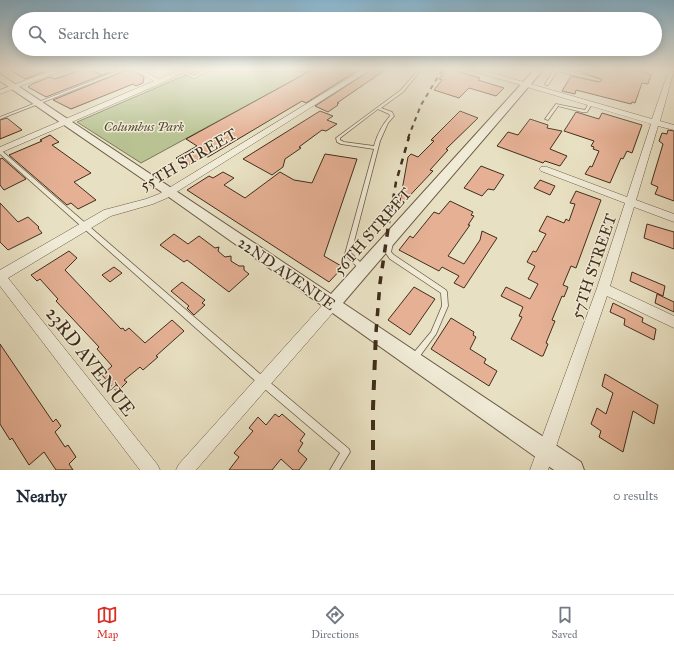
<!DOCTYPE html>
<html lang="en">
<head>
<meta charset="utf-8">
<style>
  body { margin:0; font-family:"IM FELL Great Primer",serif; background:#f6f6f7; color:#1f2937 }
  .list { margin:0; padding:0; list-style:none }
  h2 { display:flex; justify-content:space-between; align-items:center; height:52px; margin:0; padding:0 16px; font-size:17px }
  h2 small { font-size:13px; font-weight:400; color:#747a83 }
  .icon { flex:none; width:22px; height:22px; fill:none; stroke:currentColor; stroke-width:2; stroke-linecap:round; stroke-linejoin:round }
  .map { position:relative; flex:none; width:674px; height:470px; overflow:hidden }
  .search { position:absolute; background:#fff; box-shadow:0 2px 10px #0003; left:12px; right:12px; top:12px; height:44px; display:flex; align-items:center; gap:10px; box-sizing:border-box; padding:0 14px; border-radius:22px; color:#747a83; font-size:15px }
  .sheet { height:124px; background:#fff }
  nav { display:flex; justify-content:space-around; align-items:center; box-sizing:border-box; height:56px; border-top:1px solid #e0e1e3; background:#fff; font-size:11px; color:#747a83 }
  nav a { display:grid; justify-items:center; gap:2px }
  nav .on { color:#d93025 }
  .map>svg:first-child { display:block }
</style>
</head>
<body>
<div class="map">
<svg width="674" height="470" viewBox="0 0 674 470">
  <rect width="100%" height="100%" fill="#e8e0c2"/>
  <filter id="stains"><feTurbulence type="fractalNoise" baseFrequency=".005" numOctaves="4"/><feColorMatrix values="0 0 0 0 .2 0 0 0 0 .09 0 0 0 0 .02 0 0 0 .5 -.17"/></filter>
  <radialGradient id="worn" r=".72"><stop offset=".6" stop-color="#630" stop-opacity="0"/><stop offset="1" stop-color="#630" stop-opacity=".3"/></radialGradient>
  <polygon fill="#b8c292" stroke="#7c7856" points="195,71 310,71 141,163 77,122"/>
  <g fill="#e5b094" stroke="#412d1b">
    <polygon points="10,70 40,70 43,72 25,79"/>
    <polygon points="80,70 91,70 102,75 110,72 46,97 28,87 32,84 50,77 55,79"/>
    <polygon points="127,70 132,70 144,77 143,83 136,86 133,84 71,109 53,100"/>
    <polygon points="312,70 358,70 306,103 302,101 208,157 204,156 188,165 176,158 197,146 186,139"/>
    <polygon points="371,70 385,70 337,103 339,103 337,105 338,105 328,112 315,106"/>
    <polygon points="446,70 453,70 480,78 478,80 504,88 496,96 469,88 459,98 434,90 442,80 439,79"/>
    <polygon points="575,70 639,70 651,75 648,84 642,83 635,103 632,102 631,104 576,90 575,94 562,91 571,76 599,82 602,80 601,79"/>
    <polygon points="320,111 333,116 327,120 337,124 326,131 322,130 299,147 301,148 285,159 283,167 272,175 243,159"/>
    <polygon points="460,111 478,118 446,149 448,150 430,170 433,171 399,207 408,157 411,154 418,157 434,141 431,140"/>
    <polygon points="576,112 599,119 602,113 642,125 632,153 627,151 623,159 621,158 610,183 585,174 590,166 592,167 599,151 593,149 594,147 591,146 594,141 564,131"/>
    <polygon points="7,118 22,130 0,139 0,120"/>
    <polygon points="530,119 548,125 547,128 562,131 550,149 567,156 560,166 545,161 543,163 497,146 508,132 518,135"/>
    <polygon points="668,130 674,131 674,201 655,194 658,187 651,184 663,144 659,141 662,133 667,134"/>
    <polygon points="50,135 59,142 52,145 91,173 74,182 96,200 78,209 71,203 67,205 9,155 42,141 40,140"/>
    <polygon points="325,154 357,159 324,256 343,267 329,282 187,190 209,176 213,178 223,172 234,178 224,185 245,198 280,172 294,180 312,183"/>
    <polygon points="2,158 26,179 4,190 0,185 0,159"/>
    <polygon points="481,166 504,175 494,190 488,189 482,196 464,188"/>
    <polygon points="540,180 555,186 550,195 534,188"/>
    <polygon points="576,191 601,200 576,268 571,266 563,285 568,287 564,297 562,296 552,320 555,321 546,343 548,344 543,356 541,356 511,339 522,317 519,316 523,307 501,296 506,287 530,299 538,284 528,279 535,266 527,262 533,251 536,252 546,234 539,231 547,216 564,223 566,219 569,221 575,204 570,203"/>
    <polygon points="450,201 473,212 471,215 474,216 468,225 470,225 448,256 464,264 480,240 482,231 497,238 464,288 454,283 459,276 442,267 439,271 399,250 410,236 413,238 434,212 439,214"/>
    <polygon points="0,203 18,222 28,217 39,227 38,228 42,233 8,250 0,242"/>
    <polygon points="647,224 674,232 674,249 644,238"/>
    <polygon points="174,234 188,244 199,236 215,248 219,247 218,251 225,257 231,256 231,261 239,266 244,266 244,270 249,274 229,292 187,260 184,262 160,245"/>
    <polygon points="69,251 77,258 65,270 121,329 123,328 125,331 129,328 145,343 172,320 184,331 156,356 158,357 143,370 140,367 124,380 127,382 117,392 102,375 112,366 97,349 99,347 56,301 58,299 40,279 37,281 31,275"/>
    <polygon points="114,267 122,273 110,282 102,275"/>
    <polygon points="632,272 665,286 663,296 630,281"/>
    <polygon points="182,282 205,300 202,303 205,305 194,315 187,308 189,306 171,291"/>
    <polygon points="414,287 435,299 410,335 388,320"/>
    <polygon points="657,294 674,302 674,312 655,303"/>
    <polygon points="613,303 643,318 642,322 656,329 654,340 624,325 625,319 610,312"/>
    <polygon points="451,318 474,332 473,335 476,337 470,349 486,359 484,363 497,371 489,386 431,349"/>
    <polygon points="0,344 53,422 56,419 61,426 55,432 65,447 68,445 76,457 69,464 73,470 56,470 44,452 29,465 12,438 10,440 0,424"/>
    <polygon points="605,374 658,405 654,424 633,411 623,452 599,437 601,431 591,424 597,408 606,414 613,393 602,386"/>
    <polygon points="275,414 279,417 282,414 305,434 300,441 303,443 298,451 307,459 299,470 293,470 281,459 272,470 229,470 239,457 234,453 253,431 249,428 258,417 266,425"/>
  </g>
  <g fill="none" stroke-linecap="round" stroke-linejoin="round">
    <g stroke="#6b5a45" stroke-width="1.5">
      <g id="service">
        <polygon points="0,70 2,70 2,71 0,72"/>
        <polygon points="120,70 125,70 0,119 0,117"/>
        <polygon points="205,70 210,70 194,78 181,72 184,71 194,76"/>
        <path d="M418 70H421L403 92 381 108 392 112 394 116 388 123 380 141 351 253 365 267 366 269 365 271H361L345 254 374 149 341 144 337 142 336 138 401 90ZM378 109 389 114 390 116C382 125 377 135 374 146L344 142 340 140V138Z"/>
        <polygon points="554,70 564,70 601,80 599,81 557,71 548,85 546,85 545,84"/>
        <polygon points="589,103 592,104 587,112 582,112 558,106 548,120 545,119 556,104 585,110"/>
        <polygon points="0,151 2,151 266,379 349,449 350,452 339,470 330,470 340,453 260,385 0,154"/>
        <polygon points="388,241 392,241 393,243 391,252 394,255 446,290 447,292 448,306 436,334 417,360 414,361 411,360 410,358 411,356 431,332 442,306 441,293 390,259 385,252"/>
      </g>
    </g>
    <g stroke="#6b5a45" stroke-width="1">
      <g id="minor">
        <polygon points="53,70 64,70 0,94 0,90"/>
        <polygon points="133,70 142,70 159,79 179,70 189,70 162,83 0,153 0,147 154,81"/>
        <polygon points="362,70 370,70 167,198 153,204 111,216 8,278 157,464 160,470 140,470 0,286 0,270 104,210 146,199 159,194"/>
        <polygon points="470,70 482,70 652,119 669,70 674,70 660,121 674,125 674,130 658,126 636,200 674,214 674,222 634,207 610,286 674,316 674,328 607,296 548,470 530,470 597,288 625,203 541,171 539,169 541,167 547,167 627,197 651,124"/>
        <polygon points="332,298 337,300 338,304 337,308 196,470 176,470 179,464 327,300"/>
      </g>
    </g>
    <g stroke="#6b5a45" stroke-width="2">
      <polygon id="tertiary" points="534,70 543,70 343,303 581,462 584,470 554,470 166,195 0,81 0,74 331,294"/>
    </g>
    <use href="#service" fill="#f0ebd7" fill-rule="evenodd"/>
    <use href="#minor" fill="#f0ebd7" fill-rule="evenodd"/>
    <use href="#tertiary" fill="#f0ebd7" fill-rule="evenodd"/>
    <polyline stroke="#412d1b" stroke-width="2" stroke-dasharray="4.5 4.5" stroke-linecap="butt" points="408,138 421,105 442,70"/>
    <polyline stroke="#412d1b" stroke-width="2.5" stroke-dasharray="6 6" stroke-linecap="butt" points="389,223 396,182 409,137"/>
    <polyline stroke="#412d1b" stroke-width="3.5" stroke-dasharray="8 8" stroke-linecap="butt" points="376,332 380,283 389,222"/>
    <polyline stroke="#412d1b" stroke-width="4" stroke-dasharray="10 10" stroke-linecap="butt" points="373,470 373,408 376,331"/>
  </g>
  <linearGradient id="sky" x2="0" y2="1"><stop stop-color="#87b8d4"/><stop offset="0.51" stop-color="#f5f1e4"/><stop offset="1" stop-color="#f5f1e4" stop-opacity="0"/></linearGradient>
  <rect width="674" height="136" fill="url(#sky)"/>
  <g text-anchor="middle" stroke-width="3" stroke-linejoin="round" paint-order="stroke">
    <g font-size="13" font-style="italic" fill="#594b33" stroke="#f0ebd7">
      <text x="144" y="131">Columbus Park</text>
    </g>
    <g font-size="16" fill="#412d1b" stroke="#f0ebd7">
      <text transform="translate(188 159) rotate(-30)" y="6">55TH STREET</text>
      <text transform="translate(372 231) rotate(-49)" y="6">56TH STREET</text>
      <text transform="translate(593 266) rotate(-71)" y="6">57TH STREET</text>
      <text transform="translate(287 273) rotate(35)" y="6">22ND AVENUE</text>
    </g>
    <g font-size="19" fill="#412d1b" stroke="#f0ebd7">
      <text transform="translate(91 361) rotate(52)" y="7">23RD AVENUE</text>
    </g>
  </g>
  <rect width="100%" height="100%" filter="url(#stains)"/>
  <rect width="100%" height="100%" fill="url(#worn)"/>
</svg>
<div class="search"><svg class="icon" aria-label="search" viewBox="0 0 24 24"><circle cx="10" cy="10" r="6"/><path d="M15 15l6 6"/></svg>Search here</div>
</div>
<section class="sheet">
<h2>Nearby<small>0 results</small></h2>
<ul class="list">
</ul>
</section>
<nav>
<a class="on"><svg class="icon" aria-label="map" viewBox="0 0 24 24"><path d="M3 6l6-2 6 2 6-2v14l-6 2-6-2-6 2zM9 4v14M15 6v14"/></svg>Map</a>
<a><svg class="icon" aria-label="directions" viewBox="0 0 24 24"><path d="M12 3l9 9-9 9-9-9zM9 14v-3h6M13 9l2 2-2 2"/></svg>Directions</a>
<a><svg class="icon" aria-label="saved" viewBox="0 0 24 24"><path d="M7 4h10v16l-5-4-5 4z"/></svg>Saved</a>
</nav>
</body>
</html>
